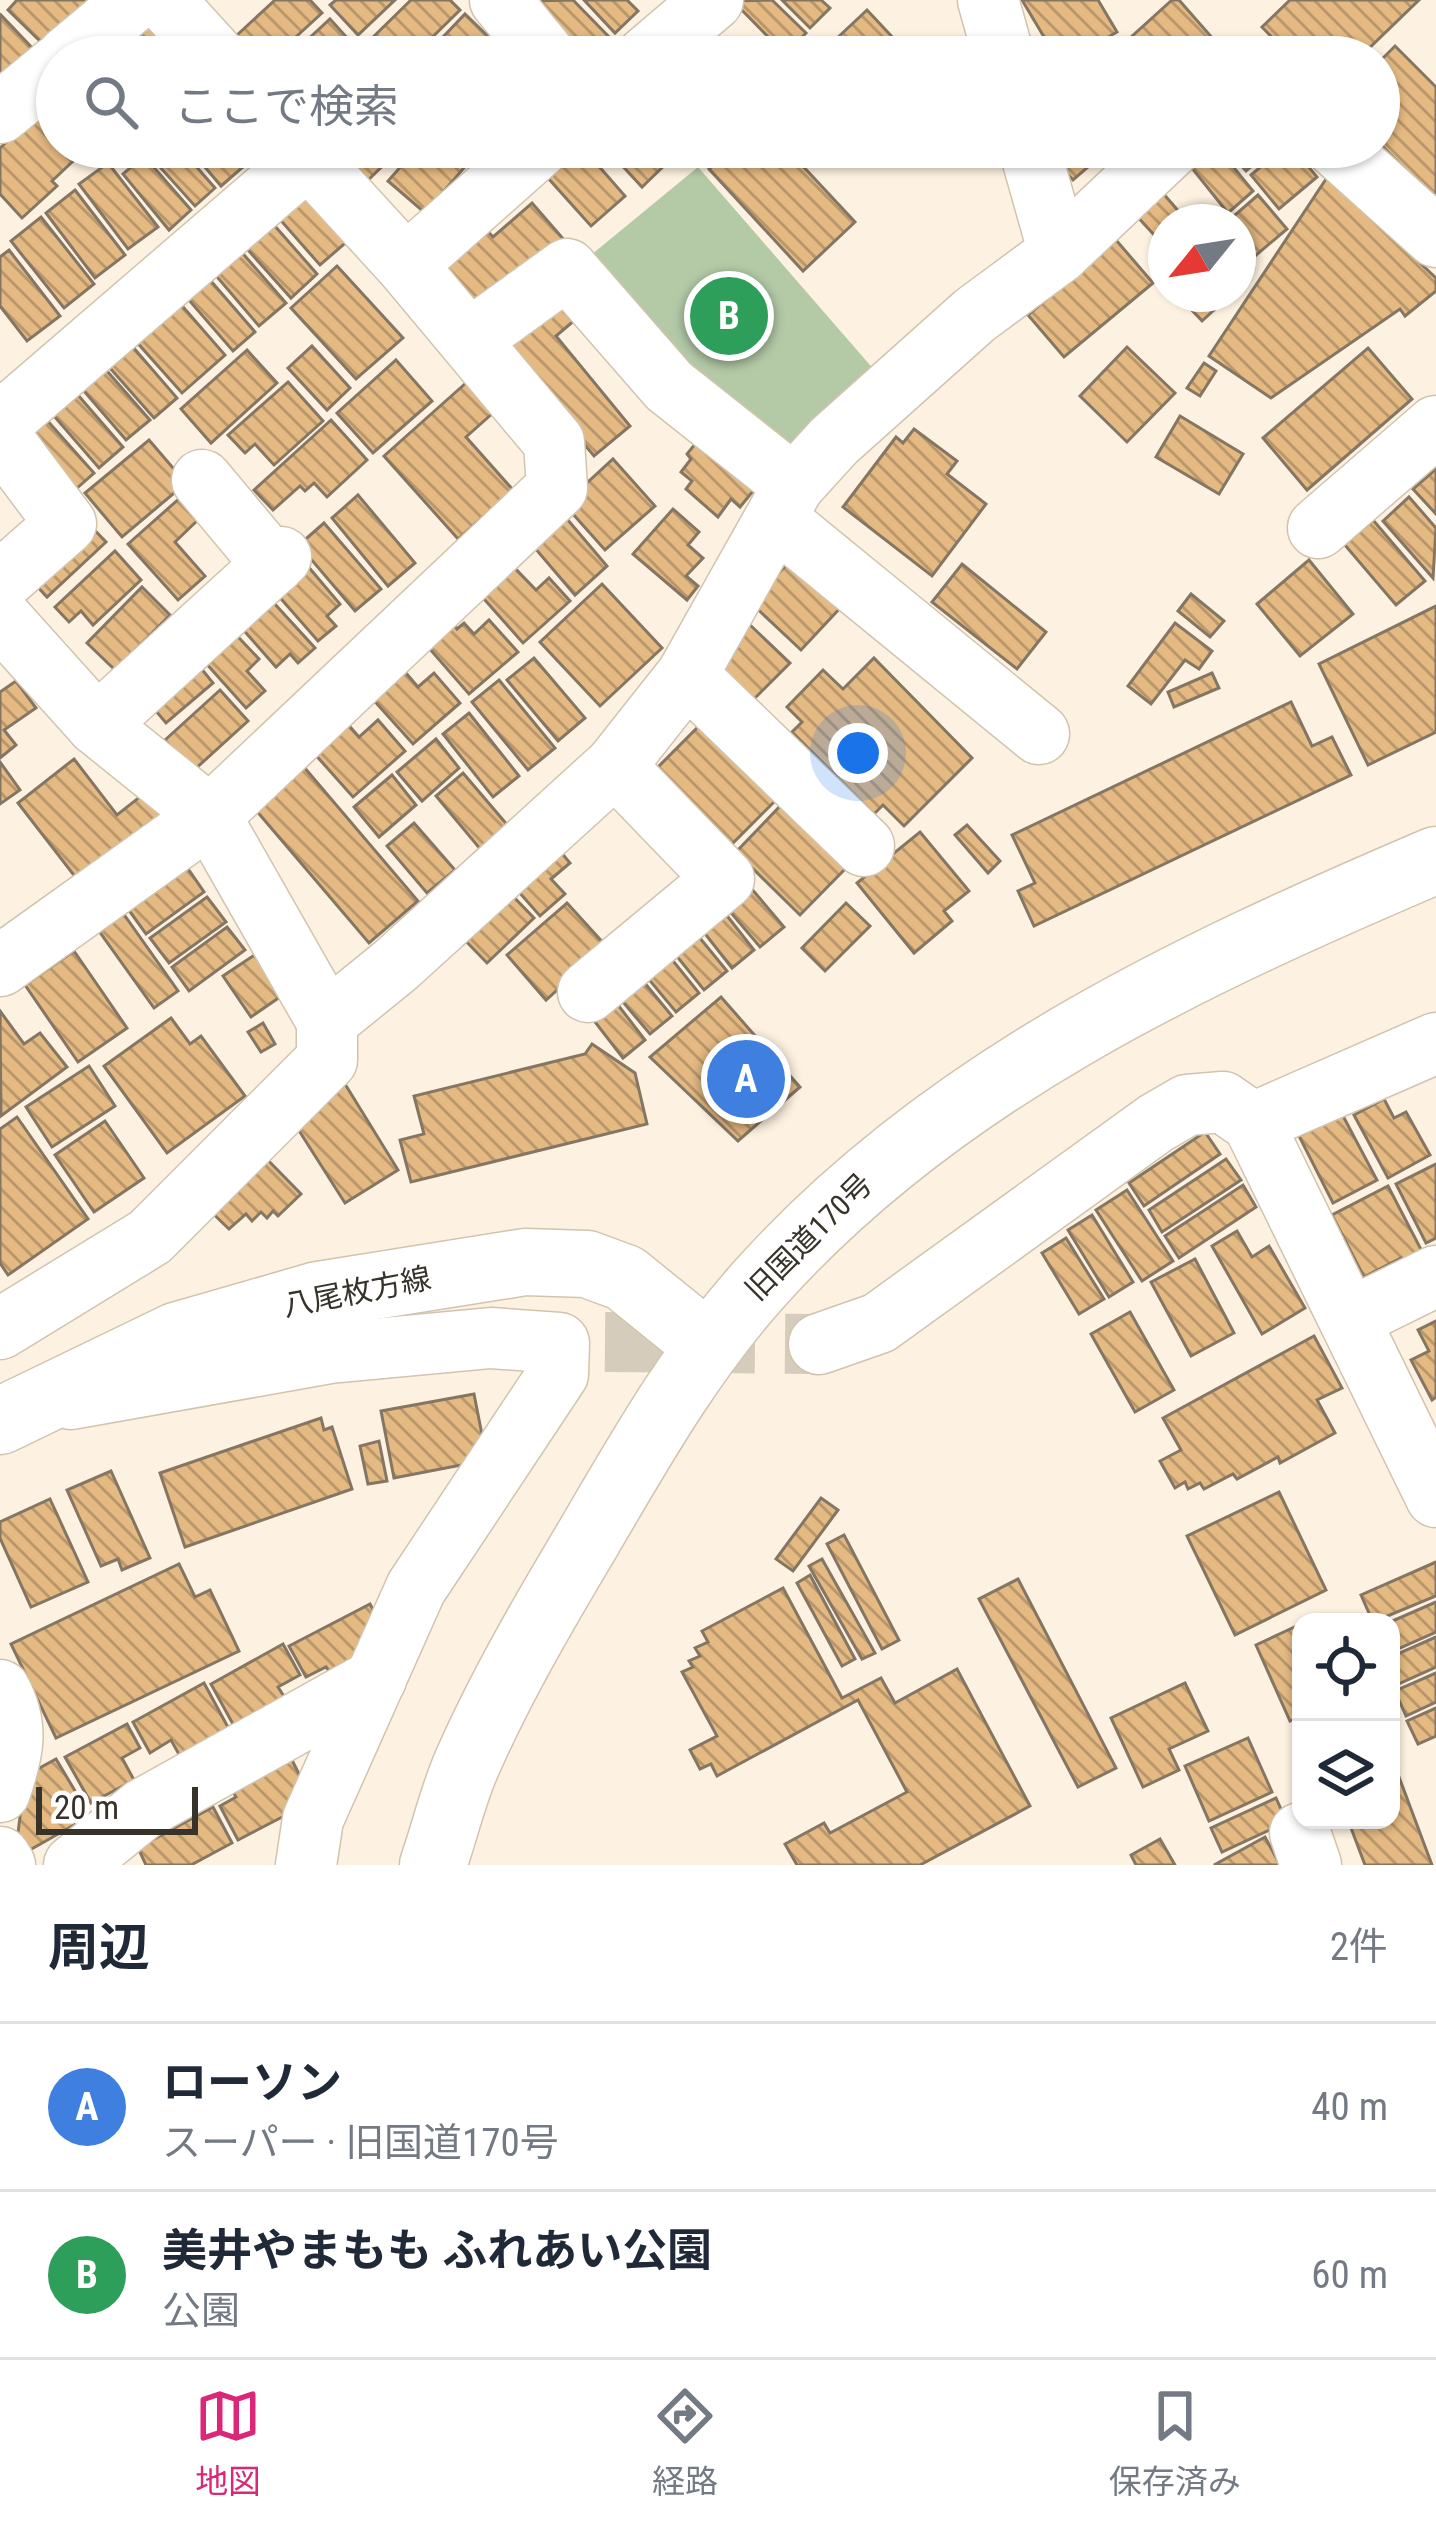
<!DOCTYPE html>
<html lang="ja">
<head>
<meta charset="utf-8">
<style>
  body { margin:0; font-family:"Roboto Condensed","Noto Sans JP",sans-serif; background:#f2f2f3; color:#1f2937 }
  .controls { position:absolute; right:36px; bottom:36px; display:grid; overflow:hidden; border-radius:24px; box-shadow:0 3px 9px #0004 }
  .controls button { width:108px; height:108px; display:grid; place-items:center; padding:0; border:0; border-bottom:3px solid #e0e1e3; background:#fff; color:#1f2937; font:60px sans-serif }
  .compass { position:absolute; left:1148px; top:204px; width:108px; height:108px; border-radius:50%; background:#fff; box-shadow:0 3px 9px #0004; rotate:240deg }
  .scale { position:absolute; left:36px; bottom:30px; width:162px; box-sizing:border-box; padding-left:12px; border:6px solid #38332a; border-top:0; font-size:33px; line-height:42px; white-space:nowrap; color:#38332a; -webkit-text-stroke:9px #fff; paint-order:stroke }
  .you { position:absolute; left:858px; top:753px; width:42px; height:42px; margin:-30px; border:9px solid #fff; border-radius:50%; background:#1a73e8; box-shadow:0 0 0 18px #1a73e833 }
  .badge { display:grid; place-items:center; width:78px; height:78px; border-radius:50%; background:#db2777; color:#fff; font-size:39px; font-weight:700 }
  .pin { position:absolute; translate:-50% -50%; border:6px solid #fff; box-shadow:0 3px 12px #0006 }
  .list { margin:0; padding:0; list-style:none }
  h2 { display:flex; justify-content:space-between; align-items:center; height:156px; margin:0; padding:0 48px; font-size:51px }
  h2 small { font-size:39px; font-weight:400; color:#747a83 }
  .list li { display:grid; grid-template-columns:78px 1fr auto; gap:36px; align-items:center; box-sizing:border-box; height:168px; padding:0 48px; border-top:3px solid #e0e1e3 }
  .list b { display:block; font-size:45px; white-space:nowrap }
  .list p { margin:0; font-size:39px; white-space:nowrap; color:#747a83 }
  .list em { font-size:39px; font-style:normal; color:#747a83 }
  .icon { flex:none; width:66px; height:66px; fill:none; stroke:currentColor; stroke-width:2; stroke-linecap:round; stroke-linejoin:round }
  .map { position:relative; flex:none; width:1436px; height:1865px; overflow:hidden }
  .search { position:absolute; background:#fff; box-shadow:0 3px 9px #0004; left:36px; right:36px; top:36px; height:132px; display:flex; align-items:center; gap:30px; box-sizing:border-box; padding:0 42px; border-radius:66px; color:#747a83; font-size:45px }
  .sheet { height:492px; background:#fff }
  nav { display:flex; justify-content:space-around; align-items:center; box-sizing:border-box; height:168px; border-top:3px solid #e0e1e3; background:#fff; font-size:33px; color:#747a83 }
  nav a { display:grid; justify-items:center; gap:6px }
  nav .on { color:#db2777 }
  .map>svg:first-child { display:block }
</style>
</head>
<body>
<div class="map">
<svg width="1436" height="1865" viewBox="0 0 1436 1865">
  <defs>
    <pattern id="building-back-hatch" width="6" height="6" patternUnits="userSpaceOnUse" patternTransform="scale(3)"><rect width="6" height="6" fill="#e4b982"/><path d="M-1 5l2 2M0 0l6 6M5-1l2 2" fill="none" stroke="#ba976b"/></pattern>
  </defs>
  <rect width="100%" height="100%" fill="#fdf2e1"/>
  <polygon fill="#b4caa7" points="698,167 876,372 782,454 692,389 585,260"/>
  <g fill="url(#building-back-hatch)" stroke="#857664" stroke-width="3">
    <polygon points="17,0 94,0 47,48 8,10"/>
    <polygon points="275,0 310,0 322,13 274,57 255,57 236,36"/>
    <polygon points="336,0 395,0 358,35 330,5"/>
    <polygon points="411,0 450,0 460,10 412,57 382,57 368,42"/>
    <polygon points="573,0 610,38 590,57 584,57 531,1"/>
    <polygon points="584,0 627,0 638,11 615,33"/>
    <polygon points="772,0 806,33 785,54 733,1"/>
    <polygon points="782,0 821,0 830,8 810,28"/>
    <polygon points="1022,0 1098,0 1117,32 1074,57 1056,57"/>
    <polygon points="1172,0 1179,0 1222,49 1213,57 1109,57"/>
    <polygon points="1290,0 1419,0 1360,57 1291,57 1262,27"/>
    <polygon points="144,6 189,57 107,57"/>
    <polygon points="867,10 911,57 817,57"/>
    <polygon points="465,14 494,42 480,57 424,57"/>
    <polygon points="1,15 36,52 0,85 0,17"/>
    <polygon points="330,19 360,52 354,57 289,57"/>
    <polygon points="1395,46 1436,87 1436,200 1379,143 1379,62"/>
    <polygon points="42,110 57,125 57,147 88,147 52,181 57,186 22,218 0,194 0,148"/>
    <polygon points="161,147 179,147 215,188 195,206 151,157"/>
    <polygon points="188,147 227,147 244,166 221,186"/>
    <polygon points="346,147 402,147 366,182 339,154"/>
    <polygon points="418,147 482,147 425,213 388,181"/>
    <polygon points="582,147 625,196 591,226 548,178"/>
    <polygon points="605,147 662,147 672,158 642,187"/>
    <polygon points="734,147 785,147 855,222 803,271 709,169"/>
    <polygon points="1050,147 1109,147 1110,148 1073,180 1053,158"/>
    <polygon points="1205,147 1217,147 1253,191 1228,213 1187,162"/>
    <polygon points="1225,147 1274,147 1246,171"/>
    <polygon points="1284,147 1292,147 1317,177 1279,209 1251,175"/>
    <polygon points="144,156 191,210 169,230 123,174"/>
    <polygon points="108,163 158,227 128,249 79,184"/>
    <polygon points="1328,176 1436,278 1436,291 1405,316 1400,309 1271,398 1209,356"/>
    <polygon points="300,180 351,238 320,265 269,207"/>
    <polygon points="75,190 125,255 95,278 46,213"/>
    <polygon points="1161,191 1188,222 1166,222 1166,248 1135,214"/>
    <polygon points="1258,195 1287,229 1255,256 1238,235 1238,222 1227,222"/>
    <polygon points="532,203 566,242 478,320 426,260 475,217 493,237"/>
    <polygon points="41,217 94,284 64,308 11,241"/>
    <polygon points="267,217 317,274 291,298 240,241"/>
    <polygon points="1116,240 1153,283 1064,357 1028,315"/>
    <polygon points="238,248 286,303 259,326 212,271"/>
    <polygon points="9,250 60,316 27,341 0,306 0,257"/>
    <polygon points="197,265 255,332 233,351 175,284"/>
    <polygon points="337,266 403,338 356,379 291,308"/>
    <polygon points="1197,294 1214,310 1202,321 1186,304"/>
    <polygon points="177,300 225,355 182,393 134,339"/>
    <polygon points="566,307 576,319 556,336 630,426 594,456 493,335"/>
    <polygon points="126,339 177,398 154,418 102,359"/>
    <polygon points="312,346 350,388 327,410 288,368"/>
    <polygon points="1127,347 1175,393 1127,442 1080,396"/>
    <polygon points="1368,348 1412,399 1307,490 1263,438"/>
    <polygon points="247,350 277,383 211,443 181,409"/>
    <polygon points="396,360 432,401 373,453 337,413"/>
    <polygon points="100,363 150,420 126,440 77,383"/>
    <polygon points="1204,363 1216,371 1200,396 1187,388"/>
    <polygon points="476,374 503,404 466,437 513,490 458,539 384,456"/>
    <polygon points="288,382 323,421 274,465 255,444 245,453 228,435"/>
    <polygon points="71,387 123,447 99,468 47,408"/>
    <polygon points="1180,416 1243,454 1219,494 1156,457"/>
    <polygon points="45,418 94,473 68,496 19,440"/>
    <polygon points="331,420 367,460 327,497 314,483 305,491 300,486 273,510 254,490"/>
    <polygon points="914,429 957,461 947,474 986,504 932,576 843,507 896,437 903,443"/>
    <polygon points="704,433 762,480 740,507 731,499 718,517 686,489 692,481 681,472 691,459 687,454"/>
    <polygon points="149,440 186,483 122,537 85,493"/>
    <polygon points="613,459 655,506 605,550 564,504"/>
    <polygon points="1436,469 1436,514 1413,489"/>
    <polygon points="358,495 415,563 388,586 332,518"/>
    <polygon points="181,497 200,518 175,542 205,576 178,600 128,544"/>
    <polygon points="1409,497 1436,528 1433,578 1383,521"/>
    <polygon points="673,509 699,532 688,545 703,558 686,576 698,586 687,600 633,554"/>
    <polygon points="81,516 106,542 47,597 23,571"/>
    <polygon points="567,519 607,566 575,595 534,547"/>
    <polygon points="1373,520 1425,581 1396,605 1344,544"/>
    <polygon points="324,523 381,589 355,611 299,545"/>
    <polygon points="115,551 141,580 93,625 81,611 69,622 55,607"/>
    <polygon points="300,557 340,604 327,616 336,626 318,641 269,585"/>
    <polygon points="792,559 842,606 801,650 751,603"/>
    <polygon points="1309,560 1353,614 1300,656 1257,604"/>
    <polygon points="509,562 536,590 549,578 570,601 523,643 477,591"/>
    <polygon points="962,564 1046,632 1017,669 932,602"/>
    <polygon points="602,584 662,648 600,706 540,642"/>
    <polygon points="142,587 170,615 115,670 87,643"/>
    <polygon points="262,590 315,648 298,663 290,654 276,667 232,617"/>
    <polygon points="1191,594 1224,621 1210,637 1178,611"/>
    <polygon points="1436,606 1436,732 1368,765 1319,664"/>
    <polygon points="447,616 457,629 464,623 474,634 489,620 518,652 469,694 421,639"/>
    <polygon points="225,623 259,659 247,671 265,691 246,708 195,651"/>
    <polygon points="1175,623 1212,651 1199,669 1185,660 1151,704 1128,686"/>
    <polygon points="749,624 790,663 748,705 708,667"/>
    <polygon points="192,657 213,683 166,723 145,698"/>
    <polygon points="534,658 585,718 558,741 507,680"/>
    <polygon points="874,658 972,758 904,826 883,805 874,814 792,732 802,722 787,707 823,670 843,689"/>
    <polygon points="400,666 418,687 434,673 460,703 413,744 368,694"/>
    <polygon points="1212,673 1219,688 1174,707 1168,692"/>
    <polygon points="499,680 555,748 528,770 472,702"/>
    <polygon points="16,681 36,708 4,730 16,745 0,758 0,692"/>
    <polygon points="220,690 248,721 193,771 165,740"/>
    <polygon points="1291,702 1312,746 1332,737 1351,775 1034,926 1018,891 1035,883 1012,835"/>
    <polygon points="338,713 359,737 378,720 405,751 353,797 305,743"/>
    <polygon points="469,713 519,776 493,797 443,734"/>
    <polygon points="706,719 781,795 730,846 655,770"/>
    <polygon points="436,739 459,768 422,801 397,772"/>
    <polygon points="74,759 117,815 146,792 168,820 83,887 18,803"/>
    <polygon points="298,760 418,901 369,943 249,802"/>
    <polygon points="0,762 20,790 0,804"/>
    <polygon points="463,773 509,827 481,850 436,796"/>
    <polygon points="392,775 416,805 379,837 354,807"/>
    <polygon points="784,802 848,866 800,915 736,852"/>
    <polygon points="414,823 455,870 427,893 387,846"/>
    <polygon points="967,825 1000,861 988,873 955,835"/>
    <polygon points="920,832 969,891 944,911 952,921 914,953 857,883"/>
    <polygon points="555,845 570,863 551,879 565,894 540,916 511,883"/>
    <polygon points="182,860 204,892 146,934 123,902"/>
    <polygon points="745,881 784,927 760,947 721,901"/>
    <polygon points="507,890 534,918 487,963 460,935"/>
    <polygon points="207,897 226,922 169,963 150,938"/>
    <polygon points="567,903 606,946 546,1000 507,955"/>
    <polygon points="717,903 754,950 732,968 695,921"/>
    <polygon points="846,903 870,926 825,971 802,948"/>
    <polygon points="118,906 178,991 154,1008 94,924"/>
    <polygon points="690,926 727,971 704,990 667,944"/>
    <polygon points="227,927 245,950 189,991 172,967"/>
    <polygon points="661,946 699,993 676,1012 637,965"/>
    <polygon points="262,950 290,990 251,1017 223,976"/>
    <polygon points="74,951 127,1028 78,1062 25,985"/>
    <polygon points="634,970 672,1016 650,1034 612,989"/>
    <polygon points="608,992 645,1040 623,1058 585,1009"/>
    <polygon points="721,997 800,1087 738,1141 650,1057"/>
    <polygon points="0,1011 24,1044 40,1033 67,1067 1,1116"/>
    <polygon points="171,1018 190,1044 201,1036 245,1096 167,1153 104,1066"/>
    <polygon points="263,1023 275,1044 261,1052 248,1032"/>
    <polygon points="592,1044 635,1073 647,1124 411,1182 400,1140 424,1134 414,1096 585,1054"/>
    <polygon points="89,1066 115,1106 52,1147 26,1107"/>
    <polygon points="345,1084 398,1170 345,1203 291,1118"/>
    <polygon points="1384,1099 1394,1118 1406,1112 1430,1155 1388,1178 1354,1115"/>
    <polygon points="1342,1114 1377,1180 1333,1203 1299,1136"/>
    <polygon points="17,1117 88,1219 8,1275 0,1263 0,1129"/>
    <polygon points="105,1121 144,1178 94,1212 55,1155"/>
    <polygon points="1205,1132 1220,1154 1144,1206 1129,1183"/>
    <polygon points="258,1150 301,1194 278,1216 273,1211 267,1218 261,1212 252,1221 246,1214 229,1229 203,1204"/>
    <polygon points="1226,1159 1241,1180 1162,1232 1149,1210"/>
    <polygon points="1436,1164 1436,1238 1426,1243 1396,1184"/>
    <polygon points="1243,1185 1256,1207 1179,1258 1165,1236"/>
    <polygon points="1388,1186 1426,1259 1407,1269 1401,1258 1364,1277 1332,1215"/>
    <polygon points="1127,1190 1173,1261 1142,1281 1096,1210"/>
    <polygon points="1092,1215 1133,1282 1109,1297 1068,1230"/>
    <polygon points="1237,1231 1252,1257 1269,1246 1305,1308 1262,1334 1212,1246"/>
    <polygon points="1066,1238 1104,1299 1079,1314 1042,1253"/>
    <polygon points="1195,1259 1234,1333 1191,1356 1151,1282"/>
    <polygon points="1130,1312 1174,1390 1135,1412 1091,1334"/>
    <polygon points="1436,1321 1436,1397 1432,1400 1411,1360 1429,1351 1418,1330"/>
    <polygon points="1314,1336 1342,1388 1317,1400 1335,1433 1280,1463 1278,1457 1237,1479 1233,1474 1204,1489 1200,1483 1188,1489 1185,1482 1175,1488 1160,1461 1181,1450 1163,1418"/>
    <polygon points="474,1394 487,1460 394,1478 381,1411"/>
    <polygon points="321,1418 324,1430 332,1427 352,1489 185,1547 160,1473"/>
    <polygon points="379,1441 387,1481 368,1484 360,1446"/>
    <polygon points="111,1471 150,1558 122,1570 118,1559 101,1566 67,1490"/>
    <polygon points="1279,1492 1326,1590 1235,1635 1187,1536"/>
    <polygon points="821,1498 838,1510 793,1571 776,1559"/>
    <polygon points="50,1499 88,1582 31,1607 0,1538 0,1522"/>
    <polygon points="844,1535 899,1640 882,1649 827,1544"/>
    <polygon points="822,1559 875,1653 862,1659 809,1566"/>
    <polygon points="1436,1562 1436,1596 1373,1622 1361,1595"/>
    <polygon points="179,1564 195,1597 210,1590 239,1651 56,1738 11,1644"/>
    <polygon points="810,1575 855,1659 842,1666 797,1583"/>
    <polygon points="1018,1579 1116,1768 1078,1787 979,1599"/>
    <polygon points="783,1588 842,1698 881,1678 895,1703 957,1669 1030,1806 920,1865 797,1865 785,1844 824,1823 830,1833 907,1792 858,1700 717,1776 711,1764 700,1769 690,1750 717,1736 682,1672 693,1667 689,1661 700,1656 695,1648 708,1642 702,1631"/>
    <polygon points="1436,1602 1436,1632 1391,1652 1390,1622"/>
    <polygon points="370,1604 380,1623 367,1651 329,1671 326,1667 306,1677 289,1646"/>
    <polygon points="1301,1624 1301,1716 1290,1721 1256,1645"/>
    <polygon points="1436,1637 1436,1667 1396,1685 1391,1657"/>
    <polygon points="283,1644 300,1675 278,1687 285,1698 234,1726 211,1684"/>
    <polygon points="1436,1673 1436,1702 1406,1716 1395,1691"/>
    <polygon points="204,1683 230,1731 181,1758 171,1740 150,1753 133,1722"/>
    <polygon points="1185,1683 1208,1731 1169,1749 1179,1770 1143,1787 1111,1718"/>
    <polygon points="1436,1708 1436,1736 1418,1744 1407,1721"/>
    <polygon points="127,1724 140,1748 122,1758 134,1780 91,1803 65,1757"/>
    <polygon points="1248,1738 1272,1792 1209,1821 1185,1766"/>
    <polygon points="288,1752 302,1780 288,1814 238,1840 220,1806 236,1797 233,1792"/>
    <polygon points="56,1759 90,1816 28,1851 18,1833 25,1776"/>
    <polygon points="1396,1769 1432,1865 1365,1865 1348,1820 1391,1820 1391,1771"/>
    <polygon points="1276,1798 1287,1822 1222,1852 1211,1828"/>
    <polygon points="213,1807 232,1843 191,1865 146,1865 138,1848"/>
    <polygon points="1265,1837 1280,1865 1214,1865"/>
    <polygon points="1160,1839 1175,1865 1136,1865 1131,1855"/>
  </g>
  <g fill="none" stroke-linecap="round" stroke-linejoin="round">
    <polyline stroke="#d6ccbc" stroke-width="60" stroke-dasharray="60 30" stroke-linecap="butt" points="605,1342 819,1344"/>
    <g stroke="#d1c4af" stroke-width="63">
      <g id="minor">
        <polyline points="164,0 216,57"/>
        <polyline points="500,0 547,57"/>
        <polyline points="988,0 1004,57"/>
        <polyline points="67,57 135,0"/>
        <polyline points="646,57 713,0"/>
        <polyline points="0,113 57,66"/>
        <polyline points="298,147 406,265 539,147"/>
        <polyline points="1029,147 1059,253"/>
        <polyline points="1336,147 1436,237"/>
        <polyline points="469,340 567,269 669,386 794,485"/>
        <polyline points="0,423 308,158"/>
        <polyline points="0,436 66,524 0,582"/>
        <polyline points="202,480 273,565"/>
        <polyline points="776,519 1039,734"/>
        <polyline points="1318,528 1436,426"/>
        <polyline points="0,617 97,725 210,816 0,966"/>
        <polyline points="687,675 864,846"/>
        <polyline points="97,725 281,557"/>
        <polyline points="588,992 724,879 615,766"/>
        <polyline points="327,1021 210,816 557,488 554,442 406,265"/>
        <polyline points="1253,1123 1436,1043"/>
        <polyline points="1349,1319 1436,1276"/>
        <polyline points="0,1329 150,1237 327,1060 327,1021 396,965 615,766 687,675 794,485 834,441 975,315 1059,253 1171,147"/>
        <polyline points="819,1344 879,1323 1156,1123 1187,1105 1223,1102 1253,1123 1436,1497"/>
        <polyline points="71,1399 330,1353 491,1338 559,1343 558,1374 416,1588 313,1819 306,1865"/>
        <path d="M0 1690C20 1726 13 1754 0 1792"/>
        <polyline points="1300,1833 1311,1865"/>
        <polyline points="0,1857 5,1865"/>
        <polyline points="74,1865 143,1809 376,1679"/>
      </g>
    </g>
    <g stroke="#d1c4af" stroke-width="69">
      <polyline id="major" points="0,1421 176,1336 318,1295 525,1262 587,1264 625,1278 709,1346"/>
    </g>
    <g stroke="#d1c4af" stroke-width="69">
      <path id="highway" d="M433 1865C445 1831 453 1794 468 1761 502 1684 546 1609 589 1537 641 1448 692 1358 762 1281 944 1079 1190 965 1436 860"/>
    </g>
    <use href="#minor" stroke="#fff" stroke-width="60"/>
    <use href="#major" stroke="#fff" stroke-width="66"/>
    <use href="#highway" stroke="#fff" stroke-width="66"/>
  </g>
  <g text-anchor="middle" stroke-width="9" stroke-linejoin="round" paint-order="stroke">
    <g font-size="30" fill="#38332a" stroke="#fff">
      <text transform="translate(809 1237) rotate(-45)" y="10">旧国道170号</text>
      <text transform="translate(357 1292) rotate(-11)" y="10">八尾枚方線</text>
    </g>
  </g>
</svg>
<div class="controls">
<button><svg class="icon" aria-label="locate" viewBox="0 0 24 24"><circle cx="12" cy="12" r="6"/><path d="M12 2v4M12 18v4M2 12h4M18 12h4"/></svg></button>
<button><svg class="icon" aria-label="layers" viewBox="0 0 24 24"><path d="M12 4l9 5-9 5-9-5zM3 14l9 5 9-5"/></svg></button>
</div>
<svg class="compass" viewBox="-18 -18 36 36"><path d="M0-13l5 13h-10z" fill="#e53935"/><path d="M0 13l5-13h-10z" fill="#747a83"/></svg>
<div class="scale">20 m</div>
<div class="you"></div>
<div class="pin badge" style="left:746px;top:1079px;background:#3f7fe0">A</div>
<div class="pin badge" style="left:729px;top:316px;background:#2e9e5b">B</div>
<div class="search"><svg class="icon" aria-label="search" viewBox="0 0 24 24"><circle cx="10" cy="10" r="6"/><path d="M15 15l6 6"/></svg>ここで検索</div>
</div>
<section class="sheet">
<h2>周辺<small>2件</small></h2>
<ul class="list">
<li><span class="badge" style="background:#3f7fe0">A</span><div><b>ローソン</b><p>スーパー · 旧国道170号</p></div><em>40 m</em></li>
<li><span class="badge" style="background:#2e9e5b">B</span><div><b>美井やまもも ふれあい公園</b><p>公園</p></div><em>60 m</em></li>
</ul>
</section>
<nav>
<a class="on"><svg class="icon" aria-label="map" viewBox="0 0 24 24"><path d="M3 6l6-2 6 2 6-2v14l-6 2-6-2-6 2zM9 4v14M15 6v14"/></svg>地図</a>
<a><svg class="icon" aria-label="directions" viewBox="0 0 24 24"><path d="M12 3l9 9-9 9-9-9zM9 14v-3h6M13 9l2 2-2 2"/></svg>経路</a>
<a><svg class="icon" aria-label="saved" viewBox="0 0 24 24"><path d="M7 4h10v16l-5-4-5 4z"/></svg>保存済み</a>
</nav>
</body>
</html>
